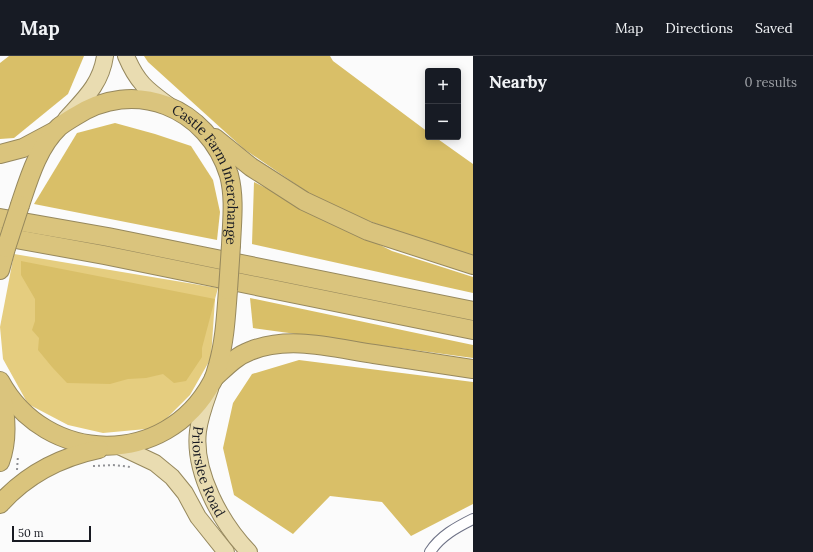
<!DOCTYPE html>
<html lang="en">
<head>
<meta charset="utf-8">
<style>
  body { margin:0; font-family:Lora,serif; background:#242831; color:#f1f3f6 }
  .controls { position:absolute; right:12px; top:12px; display:grid; overflow:hidden; border-radius:4px; box-shadow:0 2px 10px #0003 }
  .controls button { width:36px; height:36px; display:grid; place-items:center; padding:0; border:0; border-bottom:1px solid #363941; background:#171b24; color:#f1f3f6; font:20px sans-serif }
  .scale { position:absolute; left:12px; bottom:10px; width:79px; box-sizing:border-box; padding-left:4px; border:2px solid #181a22; border-top:0; font-size:11px; line-height:14px; white-space:nowrap; color:#181a22; -webkit-text-stroke:3px #fbfbfb; paint-order:stroke }
  .list { margin:0; padding:0; list-style:none }
  h2 { display:flex; justify-content:space-between; align-items:center; height:52px; margin:0; padding:0 16px; font-size:17px }
  h2 small { font-size:13px; font-weight:400; color:#9ea1a6 }
  .map { position:relative; flex:none; width:473px; height:496px; overflow:hidden }
  header { display:flex; align-items:center; gap:24px; box-sizing:border-box; height:56px; padding:0 20px; background:#171b24; border-bottom:1px solid #363941 }
  header strong { font-size:19px }
  nav { display:flex; gap:22px; margin-inline-start:auto; font-size:14px }
  main { display:flex }
  aside { flex:1; background:#171b24 }
  .map>svg:first-child { display:block }
</style>
</head>
<body>
<header>
<strong>Map</strong>
<nav><a>Map</a><a>Directions</a><a>Saved</a></nav>
</header>
<main>
<div class="map">
<svg width="473" height="496" viewBox="0 0 473 496">
  <rect width="100%" height="100%" fill="#fbfbfb"/>
  <polygon fill="#e5cd7f" points="14,198 218,232 215,243 211,302 190,339 157,372 103,377 68,369 28,348 3,303 0,271"/>
  <g fill="#d9bf68">
    <polygon points="9,0 84,0 68,38 14,82 0,83 0,7"/>
    <polygon points="144,0 330,0 333,5 428,76 428,81 435,81 473,108 473,203 455,197 326,149 244,93 148,6"/>
    <polygon points="115,67 155,78 191,90 213,124 220,156 217,184 34,148 77,77"/>
    <polygon points="254,126 392,195 473,221 473,237 252,188"/>
    <polygon points="21,205 215,243 202,292 202,301 186,325 174,327 163,318 146,322 128,323 110,328 67,327 52,311 38,294 39,282 32,274 35,265 35,243 21,219"/>
    <polygon points="250,242 473,289 473,302 253,272"/>
    <polygon points="299,304 473,326 473,448 411,480 382,446 330,440 293,478 234,439 223,392 233,347 252,318"/>
  </g>
  <g fill="none" stroke-linecap="round" stroke-linejoin="round">
    <g stroke="#6e7286" stroke-width="12">
      <path id="street" d="M430 496C440 480 457 471 473 463"/>
    </g>
    <g stroke="#96885d" stroke-width="18">
      <g id="primary">
        <path d="M126 0C137 26 146 33 168 49"/>
        <path d="M66 63C84 43 101 28 105 0"/>
        <path id="s1" d="M210 333C205 347 200 360 198 375 193 416 221 467 249 496"/>
        <polyline points="119,390 155,407 172,421 185,437 198,461 226,496"/>
      </g>
    </g>
    <g stroke="#96885d" stroke-width="20">
      <g id="highway">
        <polyline points="215,82 251,111 304,145 368,175 473,209"/>
        <polyline points="0,98 23,92 53,76"/>
        <path id="s2" d="M20 149C29 122 38 91 59 71 64 67 69 64 74 61 134 21 208 51 229 119 235 142 232 165 231 189"/>
        <polyline points="0,162 108,181 473,255"/>
        <polyline points="0,180 104,199 473,274"/>
        <polyline points="0,214 6,192"/>
        <path d="M214 322C225 312 236 300 250 295 289 279 334 292 374 298 407 303 440 308 473 313"/>
        <path d="M0 325C46 410 166 412 212 326 215 321 216 315 218 309 225 284 226 259 228 234"/>
        <path d="M0 332C6 356 9 382 0 406"/>
        <path d="M0 448C26 419 61 401 99 393"/>
      </g>
    </g>
    <g stroke="#919296" stroke-width="2" stroke-dasharray="2 3" stroke-linecap="butt">
      <polyline points="93,410 113,409 131,411"/>
      <polyline points="17,414 18,399"/>
    </g>
    <use href="#street" stroke="#fff" stroke-width="10"/>
    <use href="#primary" stroke="#e9dcb1" stroke-width="16"/>
    <use href="#highway" stroke="#dac47d" stroke-width="18"/>
    <g stroke="#96885d" stroke-width="20" stroke-linecap="butt">
      <g id="highway-bridge">
        <polyline points="6,192 20,149"/>
        <polyline points="228,234 231,189"/>
      </g>
    </g>
    <use href="#highway-bridge" stroke="#dac47d" stroke-width="18"/>
  </g>
  <g text-anchor="middle" stroke-width="4" stroke-linejoin="round" paint-order="stroke">
    <g font-size="14" fill="#181a22" stroke="#fbfbfb">
      <text dy="5" stroke="none"><textPath href="#s2" startOffset="290">Castle Farm Interchange</textPath></text>
      <text dy="5" stroke="none"><textPath href="#s1" startOffset="86">Priorslee Road</textPath></text>
    </g>
  </g>
</svg>
<div class="controls">
<button>+</button>
<button>−</button>
</div>
<div class="scale">50 m</div>
</div>
<aside>
<h2>Nearby<small>0 results</small></h2>
<ul class="list">
</ul>
</aside>
</main>
</body>
</html>
